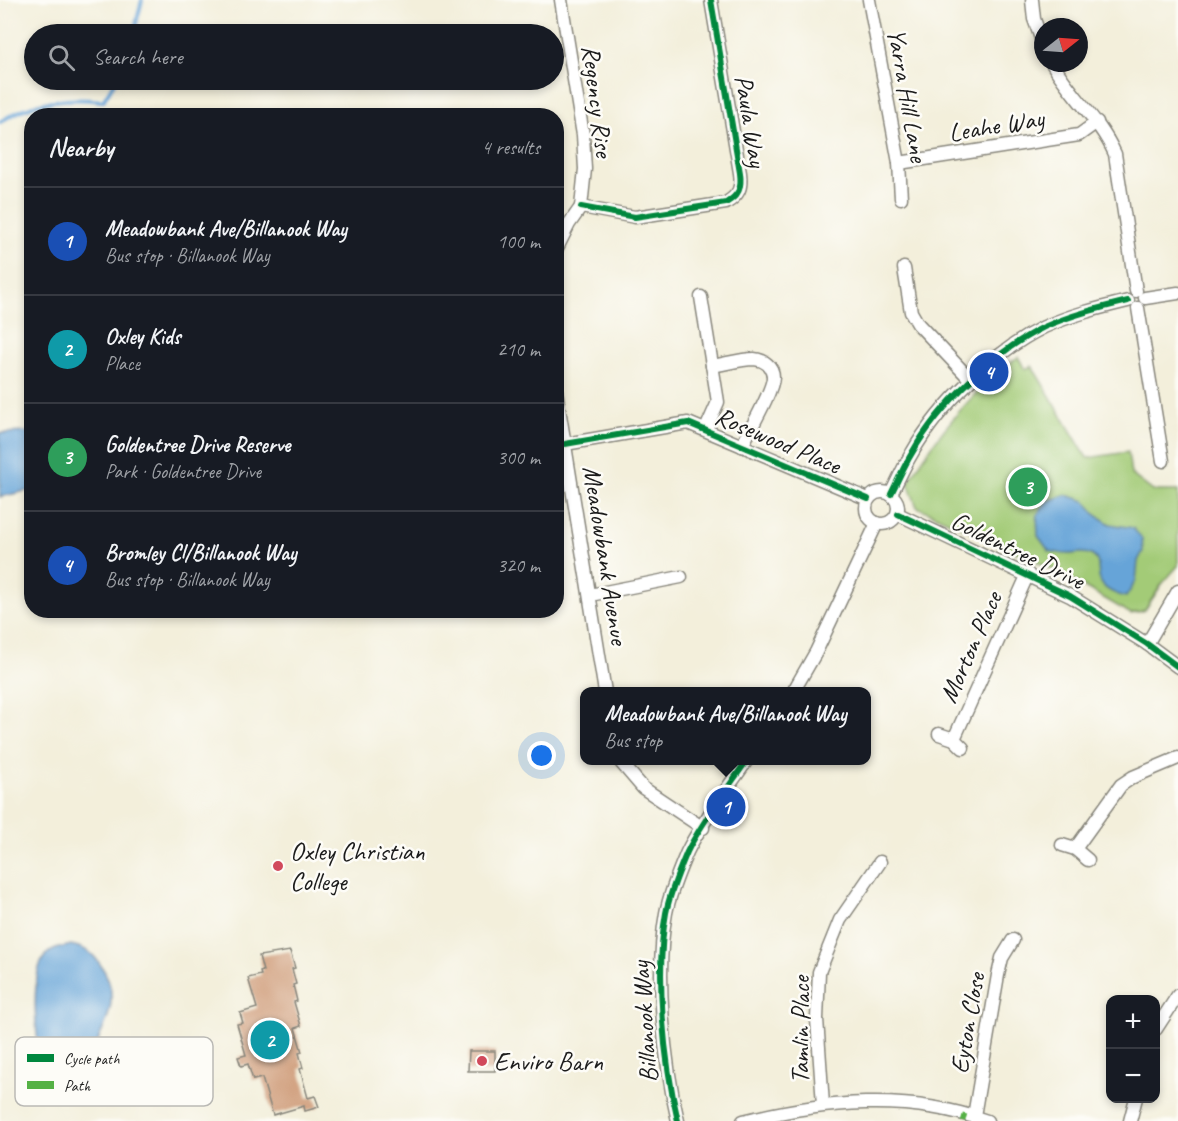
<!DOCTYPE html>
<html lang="en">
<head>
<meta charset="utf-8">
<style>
  body { margin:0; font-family:Caveat,sans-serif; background:#242831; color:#f1f3f6 }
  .controls { position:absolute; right:18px; bottom:18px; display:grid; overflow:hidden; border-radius:12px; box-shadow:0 3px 9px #0003 }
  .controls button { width:54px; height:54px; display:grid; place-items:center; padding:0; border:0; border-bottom:2px solid #363941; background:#171b24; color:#f1f3f6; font:30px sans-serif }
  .compass { position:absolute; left:1034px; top:18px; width:54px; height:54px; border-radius:50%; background:#171b24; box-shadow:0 3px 9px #0003; rotate:73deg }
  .you { position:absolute; left:542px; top:756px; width:21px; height:21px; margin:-15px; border:4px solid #fff; border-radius:50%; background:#1a73e8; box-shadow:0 0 0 9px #1a73e833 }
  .badge { display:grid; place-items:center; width:39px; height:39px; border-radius:50%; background:#d1495b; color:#fff; font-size:20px; font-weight:700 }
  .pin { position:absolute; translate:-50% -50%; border:3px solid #fff; box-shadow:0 2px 6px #0006 }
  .popup { position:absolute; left:580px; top:687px; width:291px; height:78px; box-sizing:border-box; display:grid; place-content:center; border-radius:12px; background:#171b24; filter:drop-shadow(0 2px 4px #0005); font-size:20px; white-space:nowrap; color:#9ea1a6 }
  .popup b { font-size:22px; color:#f1f3f6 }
  .popup::after { content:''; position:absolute; left:50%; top:100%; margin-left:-12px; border:12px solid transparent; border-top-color:#171b24 }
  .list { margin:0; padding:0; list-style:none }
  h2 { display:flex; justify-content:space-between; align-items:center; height:78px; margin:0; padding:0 24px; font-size:26px }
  h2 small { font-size:20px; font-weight:400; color:#9ea1a6 }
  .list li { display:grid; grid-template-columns:39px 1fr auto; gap:18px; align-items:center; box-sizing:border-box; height:108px; padding:0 24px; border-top:2px solid #363941 }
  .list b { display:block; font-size:22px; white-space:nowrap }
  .list p { margin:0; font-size:20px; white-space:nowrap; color:#9ea1a6 }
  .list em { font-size:20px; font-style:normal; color:#9ea1a6 }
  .icon { flex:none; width:33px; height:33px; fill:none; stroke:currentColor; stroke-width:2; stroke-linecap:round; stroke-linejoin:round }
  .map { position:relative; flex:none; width:1178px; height:1121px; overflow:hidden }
  .search { position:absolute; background:#171b24; box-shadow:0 3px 9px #0003; left:24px; top:24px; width:540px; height:66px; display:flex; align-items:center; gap:15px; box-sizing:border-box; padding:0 21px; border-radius:33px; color:#9ea1a6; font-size:22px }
  .panel { position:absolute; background:#171b24; box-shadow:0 3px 9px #0003; left:24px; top:108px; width:540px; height:510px; border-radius:24px }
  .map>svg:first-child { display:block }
</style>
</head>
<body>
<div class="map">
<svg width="1178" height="1121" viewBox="0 0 1178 1121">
  <rect width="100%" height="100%" fill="#fdfcf7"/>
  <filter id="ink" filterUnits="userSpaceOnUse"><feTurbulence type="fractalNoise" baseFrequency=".0167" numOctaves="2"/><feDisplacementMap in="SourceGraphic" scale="12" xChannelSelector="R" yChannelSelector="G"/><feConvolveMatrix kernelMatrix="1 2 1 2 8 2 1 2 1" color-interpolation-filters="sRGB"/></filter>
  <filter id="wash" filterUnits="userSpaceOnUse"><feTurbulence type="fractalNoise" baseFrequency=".008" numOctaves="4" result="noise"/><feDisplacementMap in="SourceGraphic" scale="24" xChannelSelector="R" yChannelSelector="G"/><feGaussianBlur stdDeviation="1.35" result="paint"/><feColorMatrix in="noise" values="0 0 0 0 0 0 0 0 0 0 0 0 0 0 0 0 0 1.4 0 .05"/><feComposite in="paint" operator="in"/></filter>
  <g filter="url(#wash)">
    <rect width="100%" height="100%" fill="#f3efdb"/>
    <path fill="#a3cb77" stroke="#60744a" stroke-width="1.5" d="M1018 357 1025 369 1032 366 1087 458 1128 452 1131 474 1153 491H1178V566L1162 584 1145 610 1131 614 1057 571 917 507 908 483C937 433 971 392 1018 357Z"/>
    <g fill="#66a4d8" stroke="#41607a" stroke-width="1.5">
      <polygon points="31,432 31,490 0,497 0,433"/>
      <path d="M1066 495 1085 501 1096 515 1110 524 1133 528 1142 539 1143 551 1138 561 1136 581 1126 597C1082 586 1109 564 1091 555 1083 551 1076 554 1068 554 1061 554 1055 552 1049 551L1038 536 1037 515 1047 501Z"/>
      <path d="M71 945C85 948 92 952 100 964 120 993 110 1014 97 1043 92 1054 86 1066 77 1074 73 1078 66 1080 60 1082 52 1077 45 1072 42 1062 35 1042 30 972 45 956 51 949 62 947 71 945Z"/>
    </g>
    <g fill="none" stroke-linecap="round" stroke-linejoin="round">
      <g stroke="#66a4d8" stroke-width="4">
        <polyline points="136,34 136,24 142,0"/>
        <path d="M0 122C33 100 64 97 103 101L116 80"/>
      </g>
    </g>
    <g id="blocks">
      <g fill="#d3a484">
        <polygon points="290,951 295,968 292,969 296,984 293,985 297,1001 294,1002 301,1026 295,1028 302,1052 299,1053 303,1068 300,1069 308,1098 315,1096 319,1107 305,1111 304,1106 273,1115 262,1078 253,1080 248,1064 241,1066 238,1057 246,1055 237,1024 243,1023 240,1013 257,1008 248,978 261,975 260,972 263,971 259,956"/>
        <polygon points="469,1051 495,1051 495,1071 468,1071"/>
      </g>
    </g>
  </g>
  <g filter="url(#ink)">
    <use href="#blocks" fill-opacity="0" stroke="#88867c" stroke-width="1.5"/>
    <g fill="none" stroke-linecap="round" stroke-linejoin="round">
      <g stroke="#88867c" stroke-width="15">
        <g id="street">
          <polyline points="561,0 583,135 585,169 581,207"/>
          <polyline points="869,0 899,163 901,198"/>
          <polyline points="1032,0 1034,19 1043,44"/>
          <path d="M1052 63C1071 96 1100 120 1115 154L1136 291"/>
          <polyline points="899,163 1079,135 1097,122"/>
          <path d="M581 207 635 217 726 203C739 195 742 188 740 173L711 0"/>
          <polyline points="556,250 569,224 581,207"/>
          <polyline points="904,268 911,312 918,324 971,380"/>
          <polyline points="701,297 718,402 706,429"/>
          <polyline points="1145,298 1178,293"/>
          <polyline points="1138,308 1163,461"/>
          <path d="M712 366C725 364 741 359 754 359 764 360 773 366 773 377 773 391 749 431 742 446"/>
          <polyline points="556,390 605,692"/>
          <polyline points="565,444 688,423 868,499"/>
          <circle cx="882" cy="508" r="16"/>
          <path d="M891 494C898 480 904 466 912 453 939 405 995 351 1044 327 1071 315 1099 308 1128 301"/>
          <polyline points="898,514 1070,596 1147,644 1178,667"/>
          <polyline points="590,595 681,577"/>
          <polyline points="1147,644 1178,591"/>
          <polyline points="793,692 816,652 877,523"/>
          <polyline points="939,734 954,739 963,748"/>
          <polyline points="954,739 1028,574"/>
          <polyline points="619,760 643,788 703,828"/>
          <polyline points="1062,845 1075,849 1088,860"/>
          <polyline points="1075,849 1121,785 1133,777 1178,758"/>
          <polyline points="1156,1029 1178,995"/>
          <polyline points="823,1105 817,1019 819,972 840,920 880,862"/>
          <polyline points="974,1116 998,975 1002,958 1013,940"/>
          <path d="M678 1121C664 1062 655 972 666 913 670 892 679 871 687 852 701 823 728 788 747 760"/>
          <path d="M743 1121C823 1101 908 1093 987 1121"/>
          <polyline points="1130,1121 1136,1098"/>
        </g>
      </g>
      <use href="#street" stroke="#fff" stroke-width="12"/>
      <polyline stroke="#55b145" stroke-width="4.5" stroke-dasharray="9 4.5" stroke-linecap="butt" points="963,1121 965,1114"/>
      <g stroke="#fdfcf7" stroke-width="10">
        <g id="cycleway">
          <path d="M581 207 635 217 726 203C739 195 742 188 740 173L711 0"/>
          <polyline points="565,444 688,423 868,499"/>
          <path d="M891 494C898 480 904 466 912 453 939 405 995 351 1044 327 1071 315 1099 308 1128 301"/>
          <polyline points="898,514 1070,596 1147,644 1178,667"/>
          <path d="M678 1121C664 1062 655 972 666 913 670 892 679 871 687 852 701 823 728 788 747 760"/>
        </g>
      </g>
      <use href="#cycleway" stroke="#00873e" stroke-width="6"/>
    </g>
  </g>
  <g fill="#d1495b" stroke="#fdfcf7" stroke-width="2">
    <circle cx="278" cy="866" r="6"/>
    <circle cx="482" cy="1061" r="6"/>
  </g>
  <g text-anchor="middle" stroke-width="5" stroke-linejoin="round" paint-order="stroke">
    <g font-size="26" fill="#1c1c1c" stroke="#fdfcf7">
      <text transform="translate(908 95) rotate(80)" y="9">Yarra Hill Lane</text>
      <text transform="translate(598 101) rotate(83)" y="9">Regency Rise</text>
      <text transform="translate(751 121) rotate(81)" y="9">Paula Way</text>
      <text transform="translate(996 125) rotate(-9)" y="9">Leahe Way</text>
      <text transform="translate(778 440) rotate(23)" y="9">Rosewood Place</text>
      <text transform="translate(1018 550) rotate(26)" y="9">Goldentree Drive</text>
      <text transform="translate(606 555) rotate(81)" y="9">Meadowbank Avenue</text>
      <text transform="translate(970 647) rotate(-66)" y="9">Morton Place</text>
      <text transform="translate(644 1022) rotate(-94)" y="9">Billanook Way</text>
      <text transform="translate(967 1023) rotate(-80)" y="9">Eyton Close</text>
      <text transform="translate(800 1030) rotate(-90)" y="9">Tamlin Place</text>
    </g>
    <g font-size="26" fill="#1c1c1c" stroke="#fdfcf7" text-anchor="start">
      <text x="290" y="860">Oxley Christian<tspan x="290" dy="30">College</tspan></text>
      <text x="494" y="1070">Enviro Barn</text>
    </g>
  </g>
  <rect x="15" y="1037" width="198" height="69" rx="9" fill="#fdfcf7" stroke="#bab9b5" stroke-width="1.5"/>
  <rect x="27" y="1054" width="27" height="8" fill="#00873e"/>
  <rect x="27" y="1081" width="27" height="8" fill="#55b145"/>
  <g font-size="16" fill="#1c1c1c">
    <text x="64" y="1064">Cycle path</text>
    <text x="64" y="1091">Path</text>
  </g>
</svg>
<div class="controls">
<button>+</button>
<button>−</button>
</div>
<svg class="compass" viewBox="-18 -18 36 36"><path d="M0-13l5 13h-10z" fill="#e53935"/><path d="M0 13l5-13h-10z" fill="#9ea1a6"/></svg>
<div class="you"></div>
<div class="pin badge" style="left:726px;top:807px;background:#1a4fb4">1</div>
<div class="popup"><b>Meadowbank Ave/Billanook Way</b>Bus stop</div>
<div class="pin badge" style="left:270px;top:1040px;background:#0f9aa8">2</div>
<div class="pin badge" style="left:1028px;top:487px;background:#2e9e5b">3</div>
<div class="pin badge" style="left:989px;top:372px;background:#1a4fb4">4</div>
<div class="search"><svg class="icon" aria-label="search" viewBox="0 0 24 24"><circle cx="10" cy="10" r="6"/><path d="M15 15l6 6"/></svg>Search here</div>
<section class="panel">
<h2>Nearby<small>4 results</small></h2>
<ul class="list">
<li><span class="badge" style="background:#1a4fb4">1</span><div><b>Meadowbank Ave/Billanook Way</b><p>Bus stop · Billanook Way</p></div><em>100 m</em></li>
<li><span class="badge" style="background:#0f9aa8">2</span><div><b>Oxley Kids</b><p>Place</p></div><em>210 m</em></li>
<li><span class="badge" style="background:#2e9e5b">3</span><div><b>Goldentree Drive Reserve</b><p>Park · Goldentree Drive</p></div><em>300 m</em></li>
<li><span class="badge" style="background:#1a4fb4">4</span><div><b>Bromley Cl/Billanook Way</b><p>Bus stop · Billanook Way</p></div><em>320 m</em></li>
</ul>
</section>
</div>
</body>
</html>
